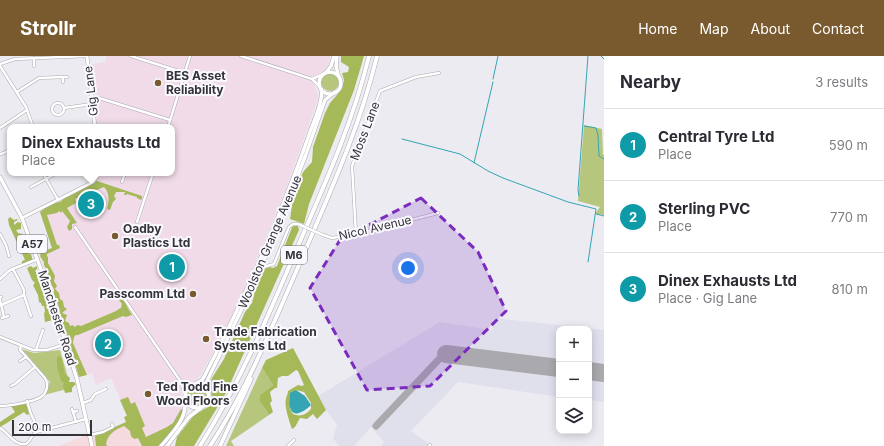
<!DOCTYPE html>
<html lang="en">
<head>
<meta charset="utf-8">
<style>
  body { margin:0; font-family:Inter,sans-serif; background:#f7f7f7; color:#2b2b33 }
  .controls { position:absolute; right:12px; bottom:12px; display:grid; overflow:hidden; border-radius:8px; box-shadow:0 2px 10px #0003 }
  .controls button { width:36px; height:36px; display:grid; place-items:center; padding:0; border:0; border-bottom:1px solid #e1e1e2; background:#fff; color:#2b2b33; font:20px sans-serif }
  .scale { position:absolute; left:12px; bottom:10px; width:80px; box-sizing:border-box; padding-left:4px; border:2px solid #343436; border-top:0; font-size:11px; line-height:14px; white-space:nowrap; color:#343436; -webkit-text-stroke:3px #f9f9ff; paint-order:stroke }
  .you { position:absolute; left:408px; top:212px; width:14px; height:14px; margin:-10px; border:3px solid #fff; border-radius:50%; background:#1a73e8; box-shadow:0 0 0 6px #1a73e833 }
  .badge { display:grid; place-items:center; width:26px; height:26px; border-radius:50%; background:#795a2f; color:#fff; font-size:13px; font-weight:700 }
  .pin { position:absolute; translate:-50% -50%; border:2px solid #fff; box-shadow:0 1px 4px #0006 }
  .popup { position:absolute; left:7px; top:68px; width:168px; height:52px; box-sizing:border-box; display:grid; place-content:center; border-radius:8px; background:#fff; filter:drop-shadow(0 1px 3px #0005); font-size:13px; white-space:nowrap; color:#7c7c81 }
  .popup b { font-size:15px; color:#2b2b33 }
  .popup::after { content:''; position:absolute; left:50%; top:100%; margin-left:-8px; border:8px solid transparent; border-top-color:#fff }
  .list { margin:0; padding:0; list-style:none }
  h2 { display:flex; justify-content:space-between; align-items:center; height:52px; margin:0; padding:0 16px; font-size:17px }
  h2 small { font-size:13px; font-weight:400; color:#7c7c81 }
  .list li { display:grid; grid-template-columns:26px 1fr auto; gap:12px; align-items:center; box-sizing:border-box; height:72px; padding:0 16px; border-top:1px solid #e1e1e2 }
  .list b { display:block; font-size:15px; white-space:nowrap }
  .list p { margin:0; font-size:13px; white-space:nowrap; color:#7c7c81 }
  .list em { font-size:13px; font-style:normal; color:#7c7c81 }
  .icon { flex:none; width:22px; height:22px; fill:none; stroke:currentColor; stroke-width:2; stroke-linecap:round; stroke-linejoin:round }
  .map { position:relative; flex:none; width:604px; height:390px; overflow:hidden }
  header { display:flex; align-items:center; gap:24px; box-sizing:border-box; height:56px; padding:0 20px; background:#795a2f; color:#fff }
  header strong { font-size:19px }
  nav { display:flex; gap:22px; margin-inline-start:auto; font-size:14px }
  main { display:flex }
  aside { flex:1; background:#fff }
  .map>svg:first-child { display:block }
</style>
</head>
<body>
<header>
<strong>Strollr</strong>
<nav><a>Home</a><a>Map</a><a>About</a><a>Contact</a></nav>
</header>
<main>
<div class="map">
<svg width="604" height="390" viewBox="0 0 604 390">
  <rect width="100%" height="100%" fill="#ecebf1"/>
  <polygon fill="#f5dadf" points="126,366 140,390 58,390 84,380 94,380 113,374"/>
  <polygon fill="#f1dbe9" points="107,0 330,0 329,7 314,29 319,41 282,143 242,238 223,278 200,320 181,338 183,350 179,362 154,390 140,390 124,361 127,359 111,322 96,329 92,317 79,321 39,198 41,197 40,196 52,192 40,156 97,128 99,117 172,117 172,71 97,71 92,8 105,6"/>
  <polygon fill="#e0e0ed" points="495,262 604,274 604,346 589,344 589,273 559,273 559,341 458,326 411,375 429,388 427,390 382,390 381,389 384,386 371,371 354,390 339,390 333,382 337,369 326,354 318,340 440,266 492,274"/>
  <g fill="#b6c77d">
    <circle cx="330" cy="26" r="9"/>
    <polygon points="584,69 602,73 603,98 604,99 604,159 595,158 600,151 578,145"/>
    <polygon points="22,293 34,297 60,294 71,332 44,339 50,326"/>
    <polygon points="262,312 273,329 260,339 259,344 269,359 231,385 234,390 226,390"/>
    <circle cx="197" cy="340" r="10"/>
  </g>
  <g fill="#a5b959" fill-rule="evenodd">
    <polygon points="341,0 364,0 354,34 309,148 304,168 290,163 293,143 303,116 312,106 313,91 325,57 330,47 342,33 344,24 342,17 348,16 349,11 341,6"/>
    <path d="M97 125 142 140V143L141 144 137 142V141L127 138 126 139H124L125 136H116L114 140 116 143 113 146 110 154 107 153C109 146 110 137 104 131L75 143 76 147 67 152 77 167 72 168V173L69 175 67 171 70 165 62 155 61 157 59 155 57 157 47 159 57 189H59L60 192 47 198V200L48 201V207L53 216 55 220 54 225 57 230 55 233 59 237 60 243 63 245 64 251 67 253 62 257 67 259 65 265 69 267 70 270 73 269 74 271 78 269 81 270 116 255 122 251 121 250 122 248 116 240V239L118 237 127 248V251L132 259 126 261 123 260 78 279H76L74 281 73 287 87 319 79 321 67 279 65 277V274L63 273 59 251 54 240V233L52 230 47 216V214L44 209V206L40 200 41 196 52 192 40 156C45 152 53 146 60 146L66 141Z"/>
    <polygon points="10,161 14,164 17,163 18,164 14,166 14,169 18,166 21,167 21,173 16,174 18,177 22,178 24,183 27,183 25,189 29,198 31,198 33,205 22,208 22,205 25,204 9,169 8,163"/>
    <polygon points="295,170 298,170 299,174 226,337 194,390 175,390 177,381 194,359 208,351 210,347 212,342 210,328 212,322 224,303 245,256 252,247 255,235 264,213 269,211 273,212 277,210 291,174 292,171"/>
    <polygon points="31,210 33,212 37,210 37,213 35,215 38,218 37,221 42,234 43,231 46,230 49,236 48,237 50,244 46,251 53,260 51,261 53,264 45,266 44,258 45,255 44,250 42,250 41,247 39,246 38,239 33,229 35,227 32,224 27,212"/>
    <path d="M293 292 326 354 317 363 313 358 307 363 300 362 295 371 292 373C289 364 284 351 286 342 287 339 288 337 288 335L298 329 302 330 304 329 298 315 296 314 288 320H282L278 322 277 332H275L270 336 272 345 270 347 273 356 269 359 259 344 260 339 273 329 262 312 266 304ZM296 334 304 336 311 347V353C306 359 300 361 293 358L290 353V340Z"/>
    <polygon points="60,300 62,303 65,318 70,322 69,326 74,326 76,328 72,332 72,336 65,337 63,330 64,327 61,325 57,311 57,301"/>
    <path d="M128 341 131 348 135 346 145 370 142 372 146 381 167 371 173 367 181 353 184 355C180 367 168 381 158 390H142L138 382 134 383 131 380 130 375 124 370C115 374 107 378 106 389L108 390H96L95 380 126 366 124 361 127 360 120 344Z"/>
    <path d="M26 347 29 358 27 359 24 356C16 361 9 366 0 371V366L15 356 11 350Z"/>
  </g>
  <path fill="#35a5b3" d="M296 334 305 340 311 349C306 354 293 364 290 351 289 347 290 341 290 337Z"/>
  <g fill="none" stroke-linecap="round" stroke-linejoin="round">
    <g stroke="#35a5b3" stroke-width="1">
      <polyline points="601,0 604,3"/>
      <polyline points="493,23 498,0"/>
      <polyline points="584,70 596,72 598,79 599,100 604,103"/>
      <polyline points="402,83 460,98 488,115 503,122 568,146 596,153 588,206"/>
      <polyline points="474,107 493,26"/>
      <polyline points="579,140 578,134 588,0"/>
      <polyline points="596,158 604,160"/>
    </g>
    <polyline stroke="#aaaaae" stroke-width="7" points="376,370 443,299 446,298"/>
    <g stroke="#aaaaae" stroke-width="18">
      <polyline points="446,298 559,312"/>
      <polyline points="589,315 604,317"/>
    </g>
    <g stroke="#aaaaaf" stroke-width="3.5">
      <g id="minor">
        <polyline points="131,0 185,17"/>
        <polyline points="241,0 312,23 320,31"/>
        <polyline points="34,2 34,10"/>
        <polyline points="0,8 15,3 86,0"/>
        <polyline points="0,10 26,51 33,71"/>
        <polyline points="312,23 323,18"/>
        <polyline points="63,26 63,21 67,21"/>
        <polyline points="17,36 39,22 63,21"/>
        <polyline points="99,42 170,64"/>
        <circle cx="58" cy="53" r="6"/>
        <polyline points="64,52 92,48"/>
        <polyline points="168,71 190,0"/>
        <polyline points="0,72 27,54"/>
        <polyline points="0,98 4,97 10,93"/>
        <polyline points="43,117 58,144"/>
        <polyline points="122,126 125,117"/>
        <polyline points="31,131 57,117"/>
        <polyline points="137,166 153,117"/>
        <polyline points="75,171 181,326 185,338"/>
        <polyline points="0,178 6,189 9,200"/>
        <polyline points="356,178 352,110 380,35 416,21 439,17"/>
        <polyline points="323,179 332,182 356,178 438,157"/>
        <polyline points="260,212 274,208 289,171 293,168 298,168"/>
        <polyline points="13,213 24,234 24,239 31,260"/>
        <polyline points="0,223 10,214 38,203"/>
        <polyline points="0,242 1,241"/>
        <polyline points="0,244 4,261"/>
        <polyline points="1,249 24,239"/>
        <polyline points="2,262 8,260"/>
        <polyline points="0,281 33,294 47,294 66,288"/>
        <polyline points="36,294 43,274"/>
        <polyline points="20,305 26,301"/>
        <polyline points="183,328 186,330 191,330"/>
        <polyline points="11,330 15,328 35,311"/>
        <polyline points="27,345 31,358 39,375"/>
        <polyline points="83,347 91,344 95,338 106,333"/>
        <path d="M0 350C8 350 34 346 41 341 47 337 49 328 45 322L22 296 20 294 21 289"/>
        <polyline points="72,353 73,356 77,355"/>
        <polyline points="73,356 76,366"/>
        <path d="M0 372C8 376 14 390 26 388 31 385 31 379 36 376L86 363"/>
        <polyline points="90,379 103,376 113,371 112,368"/>
        <polyline points="288,390 294,384"/>
        <polyline points="429,390 430,389"/>
      </g>
    </g>
    <g stroke="#aaaaaf" stroke-width="4">
      <g id="tertiary">
        <polyline points="87,0 95,71"/>
        <polyline points="22,162 93,126 96,122 97,117"/>
      </g>
    </g>
    <g stroke="#aaaaaf" stroke-width="4.5">
      <g id="secondary">
        <polyline points="337,0 336,10 338,18"/>
        <polyline points="326,16 331,10 334,0"/>
        <circle cx="330" cy="27" r="11"/>
        <circle cx="197" cy="340" r="12"/>
        <path d="M193 329 202 324 205 319C245 242 280 161 309 79 313 66 324 45 321 33"/>
        <polyline points="208,337 206,329 207,325 250,236 272,186 305,101 325,44 335,36"/>
        <path d="M161 390C172 377 187 363 185 345"/>
        <polyline points="167,390 189,361 201,352"/>
      </g>
    </g>
    <g stroke="#aaaaaf" stroke-width="4.5">
      <polyline id="primary" points="0,121 22,162 50,238 77,323 92,390"/>
    </g>
    <g stroke="#aaaaaf" stroke-width="5">
      <g id="motorway">
        <path d="M200 390C240 327 269 258 298 190 325 128 353 66 369 0"/>
        <path d="M210 390C246 336 270 275 296 216 326 145 359 75 377 0"/>
        <polyline points="220,390 251,323"/>
      </g>
    </g>
    <use href="#minor" stroke="#fff" stroke-width="2.5"/>
    <use href="#tertiary" stroke="#fff" stroke-width="3"/>
    <use href="#secondary" stroke="#fff" stroke-width="3.5"/>
    <use href="#primary" stroke="#fff" stroke-width="3.5"/>
    <use href="#motorway" stroke="#fff" stroke-width="4"/>
    <g stroke="#aaaaaf" stroke-width="3.5" stroke-linecap="butt">
      <polyline id="minor-bridge" points="298,168 323,179"/>
    </g>
    <use href="#minor-bridge" stroke="#fff" stroke-width="2.5"/>
  </g>
  <path fill="#7b2cbf" fill-opacity="0.2" stroke="#7b2cbf" stroke-width="3" stroke-dasharray="8 5" stroke-linejoin="round" d="M421 142 478 196 506 255 430 330 367 334 310 232 340 184Z"/>
  <g fill="#795a2f" stroke="#f9f9ff" stroke-width="1.5">
    <circle cx="158" cy="27" r="4"/>
    <circle cx="115" cy="180" r="4"/>
    <circle cx="193" cy="238" r="4"/>
    <circle cx="206" cy="283" r="4"/>
    <circle cx="148" cy="338" r="4"/>
  </g>
  <g text-anchor="middle" stroke-width="4" stroke-linejoin="round" paint-order="stroke">
    <g fill="#f9f9ff" stroke="#6f6f72" stroke-width="1">
      <rect x="17" y="179" width="30" height="18" rx="3"/>
      <rect x="281" y="190" width="26" height="18" rx="3"/>
    </g>
    <g font-size="11" font-weight="bold" fill="#343436">
      <text x="32" y="192">A57</text>
      <text x="294" y="203">M6</text>
    </g>
    <g font-size="12" font-weight="bold" fill="#343436" stroke="#f9f9ff" text-anchor="start">
      <text x="166" y="24">BES Asset<tspan x="166" dy="14">Reliability</tspan></text>
      <text x="123" y="177">Oadby<tspan x="123" dy="14">Plastics Ltd</tspan></text>
      <text x="185" y="242" text-anchor="end">Passcomm Ltd</text>
      <text x="214" y="280">Trade Fabrication<tspan x="214" dy="14">Systems Ltd</tspan></text>
      <text x="156" y="335">Ted Todd Fine<tspan x="156" dy="14">Wood Floors</tspan></text>
    </g>
    <g font-size="12" fill="#343436" stroke="#f9f9ff">
      <text transform="translate(91 35) rotate(-97)" y="4">Gig Lane</text>
      <text transform="translate(365 75) rotate(-69)" y="4">Moss Lane</text>
      <text transform="translate(375 172) rotate(-13)" y="4">Nicol Avenue</text>
      <text transform="translate(270 186) rotate(-67)" y="4">Woolston Grange Avenue</text>
      <text transform="translate(57 262) rotate(72)" y="4">Manchester Road</text>
    </g>
  </g>
</svg>
<div class="controls">
<button>+</button>
<button>−</button>
<button><svg class="icon" aria-label="layers" viewBox="0 0 24 24"><path d="M12 4l9 5-9 5-9-5zM3 14l9 5 9-5"/></svg></button>
</div>
<div class="scale">200 m</div>
<div class="you"></div>
<div class="pin badge" style="left:172px;top:211px;background:#0f9aa8">1</div>
<div class="pin badge" style="left:108px;top:288px;background:#0f9aa8">2</div>
<div class="pin badge" style="left:91px;top:148px;background:#0f9aa8">3</div>
<div class="popup"><b>Dinex Exhausts Ltd</b>Place</div>
</div>
<aside>
<h2>Nearby<small>3 results</small></h2>
<ul class="list">
<li><span class="badge" style="background:#0f9aa8">1</span><div><b>Central Tyre Ltd</b><p>Place</p></div><em>590 m</em></li>
<li><span class="badge" style="background:#0f9aa8">2</span><div><b>Sterling PVC</b><p>Place</p></div><em>770 m</em></li>
<li><span class="badge" style="background:#0f9aa8">3</span><div><b>Dinex Exhausts Ltd</b><p>Place · Gig Lane</p></div><em>810 m</em></li>
</ul>
</aside>
</main>
</body>
</html>
